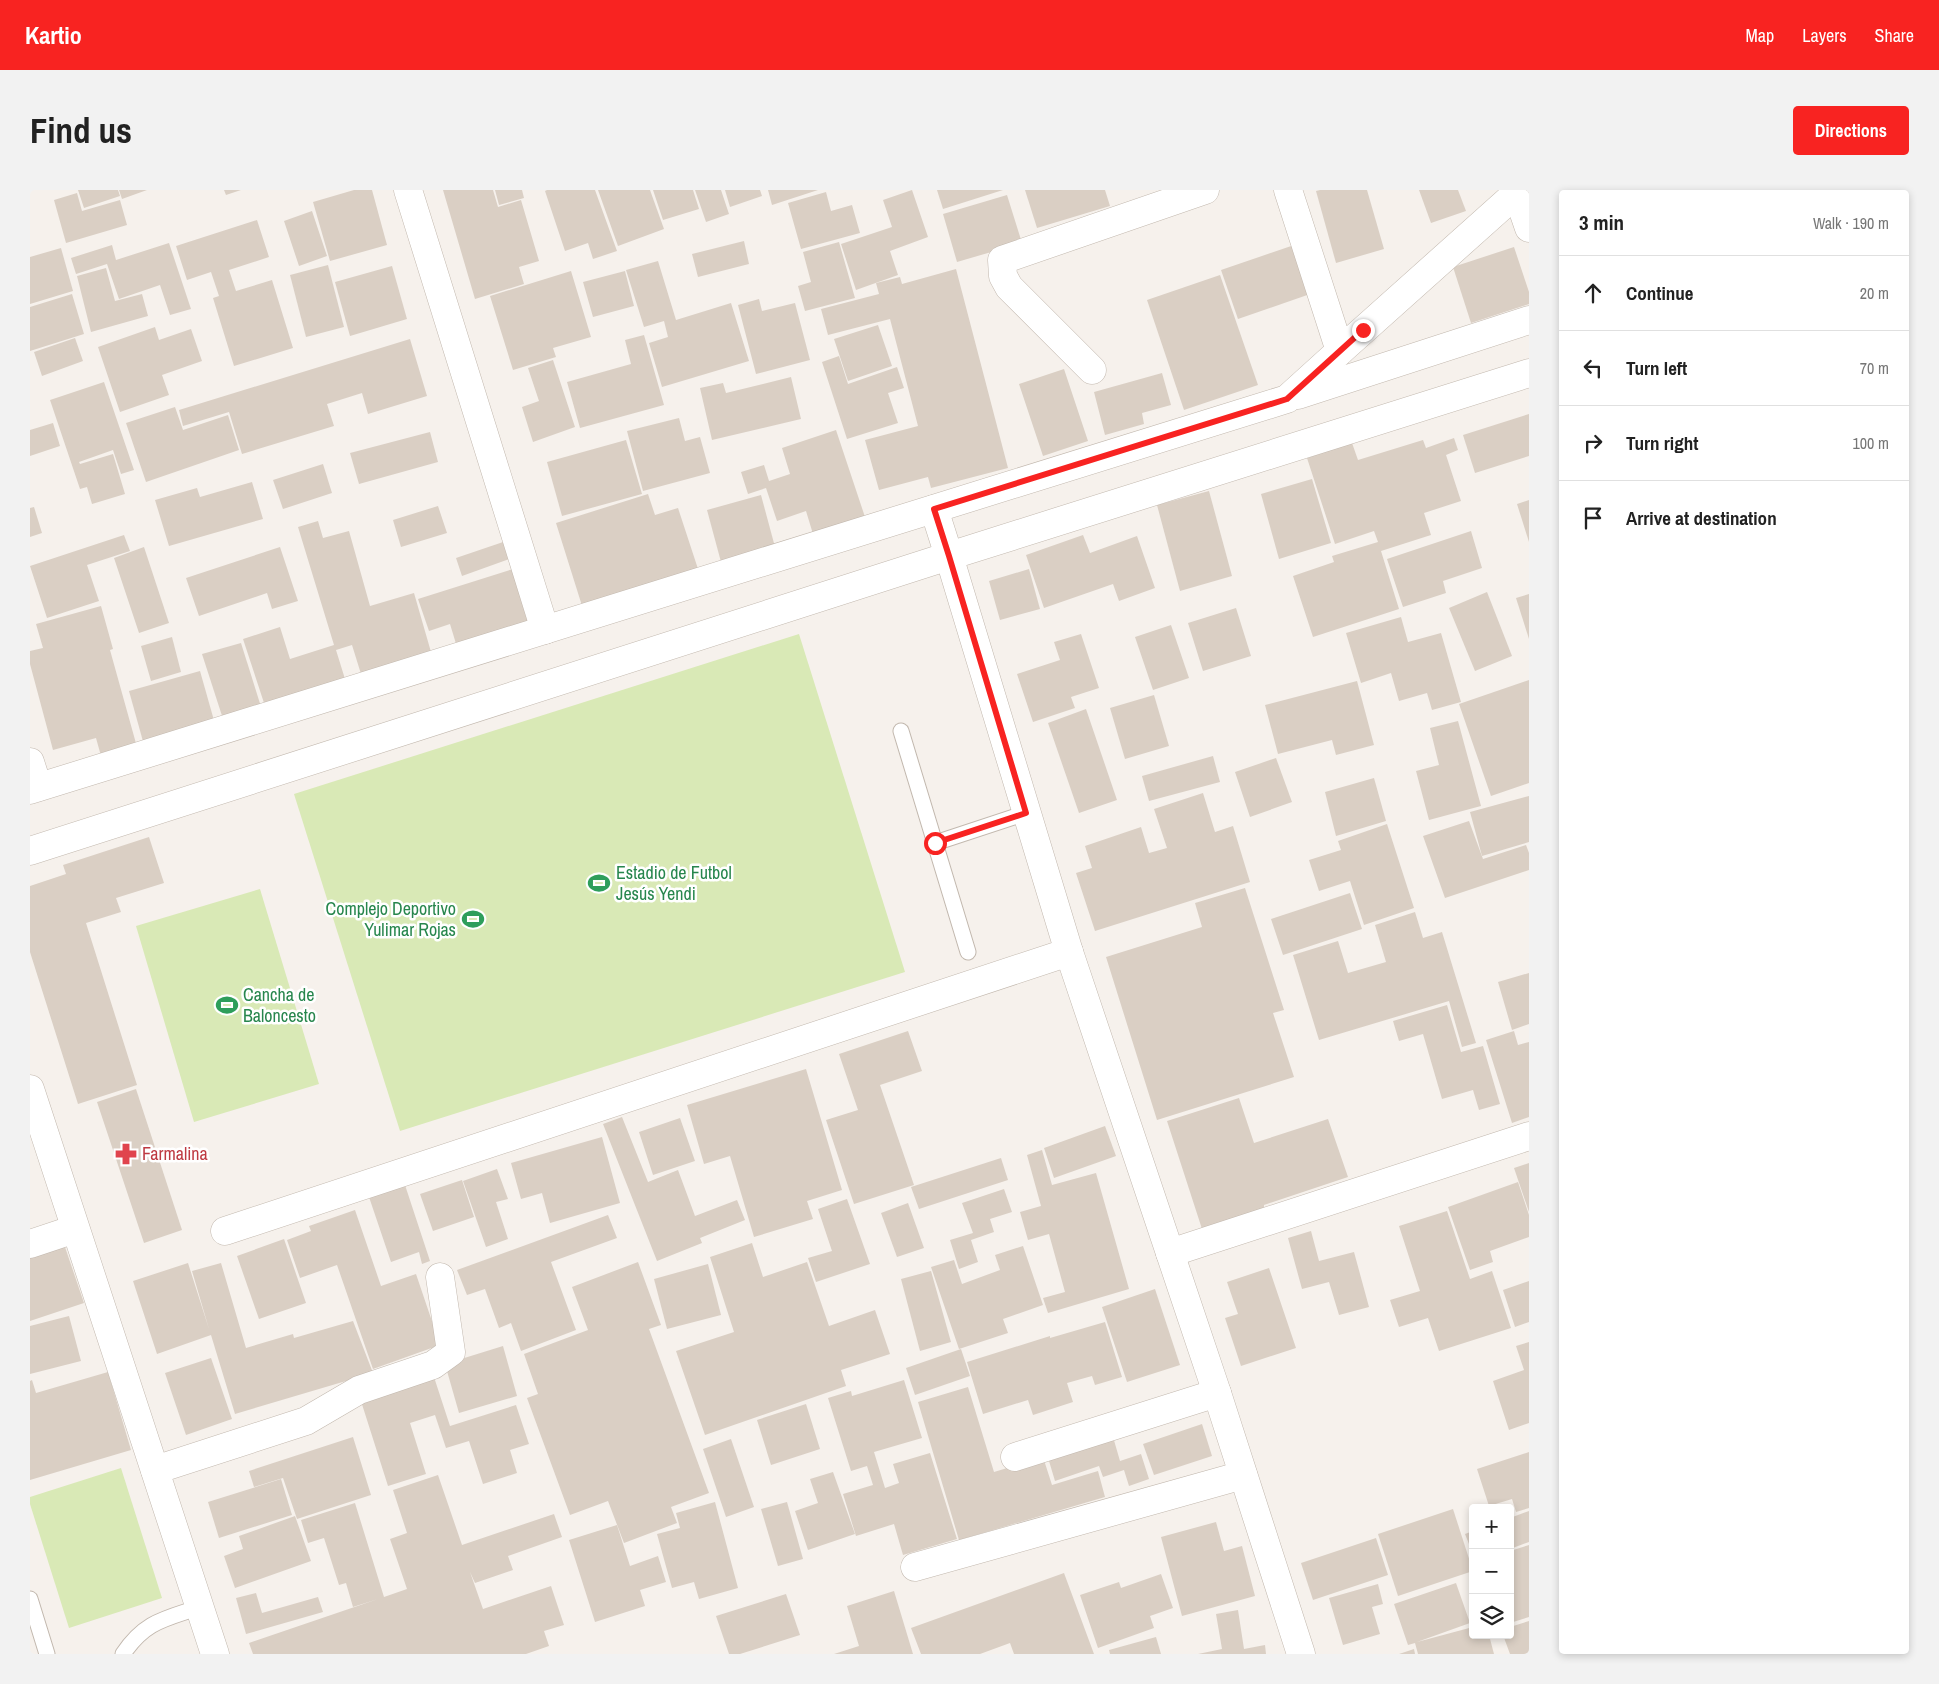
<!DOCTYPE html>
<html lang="en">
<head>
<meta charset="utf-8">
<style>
  body { margin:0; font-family:"Archivo Narrow",sans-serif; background:#f2f2f2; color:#222 }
  .controls { position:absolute; right:15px; bottom:15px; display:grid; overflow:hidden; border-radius:5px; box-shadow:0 2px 8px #0003 }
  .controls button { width:45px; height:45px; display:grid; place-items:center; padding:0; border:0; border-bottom:1px solid #e0e0e0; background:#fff; color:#222; font:25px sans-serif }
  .stop { position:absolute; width:15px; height:15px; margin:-11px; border:4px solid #f82321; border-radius:50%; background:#fff }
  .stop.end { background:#f82321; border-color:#fff; box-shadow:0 1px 5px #0008 }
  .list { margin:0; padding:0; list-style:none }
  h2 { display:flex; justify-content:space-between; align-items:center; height:65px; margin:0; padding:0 20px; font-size:21px }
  h2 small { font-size:16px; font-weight:400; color:#767676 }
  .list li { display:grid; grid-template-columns:32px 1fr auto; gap:15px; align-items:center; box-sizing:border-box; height:75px; padding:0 20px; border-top:1px solid #e0e0e0 }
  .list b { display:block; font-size:19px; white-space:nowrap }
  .list em { font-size:16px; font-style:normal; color:#767676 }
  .icon { flex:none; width:28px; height:28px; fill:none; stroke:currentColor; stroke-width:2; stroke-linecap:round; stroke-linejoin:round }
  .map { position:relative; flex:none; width:1499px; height:1464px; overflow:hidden; border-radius:5px }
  header { display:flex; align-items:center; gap:30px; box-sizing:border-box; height:70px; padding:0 25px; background:#f82321; color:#fff }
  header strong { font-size:24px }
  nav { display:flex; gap:28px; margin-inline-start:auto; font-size:18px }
  .intro { display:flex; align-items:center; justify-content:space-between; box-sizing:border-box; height:120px; padding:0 30px }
  h1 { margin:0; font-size:35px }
  .button { padding:12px 22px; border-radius:5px; background:#f82321; color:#fff; font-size:18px; font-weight:700 }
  main { display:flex; gap:30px; padding:0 30px }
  aside { flex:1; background:#fff; border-radius:5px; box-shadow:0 2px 8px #0003 }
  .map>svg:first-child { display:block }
</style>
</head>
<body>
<header>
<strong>Kartio</strong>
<nav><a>Map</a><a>Layers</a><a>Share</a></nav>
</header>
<div class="intro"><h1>Find us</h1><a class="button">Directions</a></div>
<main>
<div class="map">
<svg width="1499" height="1464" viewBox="0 0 1499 1464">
  <rect width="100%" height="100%" fill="#f6f1ec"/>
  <g fill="#d9e9b6">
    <polygon points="769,444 875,782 370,941 264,604"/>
    <polygon points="230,699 289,894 164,932 106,736"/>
    <polygon points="91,1278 132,1408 39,1438 0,1314 0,1307"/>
  </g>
  <g fill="#dacfc4">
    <polygon points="48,0 88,0 90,6 54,18"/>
    <polygon points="89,0 117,0 92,9"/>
    <polygon points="194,0 211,0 196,5"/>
    <polygon points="324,0 342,0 357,55 300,71 283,12"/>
    <polygon points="413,0 463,0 468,17 491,10 509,71 489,77 494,94 445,109"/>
    <polygon points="465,0 492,0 494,8 469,15"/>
    <polygon points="517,0 565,0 587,61 563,69 558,53 535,61 515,1"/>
    <polygon points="568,0 620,0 634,39 588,56"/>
    <polygon points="623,0 663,0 669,19 633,30"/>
    <polygon points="665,0 691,0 699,24 676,32"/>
    <polygon points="695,0 730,0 732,6 700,17"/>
    <polygon points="738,0 788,0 742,15"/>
    <polygon points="882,0 898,47 860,61 868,85 826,100 811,54 862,37 853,10"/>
    <polygon points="907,0 973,0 913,19"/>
    <polygon points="995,0 1075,0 1080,16 1007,38"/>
    <polygon points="1290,0 1337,0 1354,59 1306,73 1286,1"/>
    <polygon points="1389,0 1428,0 1436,21 1401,33"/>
    <polygon points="796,2 801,21 822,15 830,43 771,59 758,13"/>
    <polygon points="47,3 52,21 90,10 97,35 36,53 24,10"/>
    <polygon points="977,5 992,53 927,72 913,24"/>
    <polygon points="282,21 297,66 269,76 254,31"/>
    <polygon points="227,30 239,67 199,80 206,101 242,90 263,158 204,176 183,108 189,106 181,82 157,90 146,56"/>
    <polygon points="714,51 719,74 668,87 662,64"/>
    <polygon points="809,52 825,108 775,121 768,96 781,92 773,62"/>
    <polygon points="139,53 161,119 140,125 130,95 89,109 77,74 46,84 41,68 82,55 86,70"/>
    <polygon points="1267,54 1283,103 1208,129 1191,80"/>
    <polygon points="1484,57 1499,102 1499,114 1441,133 1423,77"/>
    <polygon points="31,58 43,101 0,114 0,67"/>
    <polygon points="628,71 646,130 701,113 719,171 632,197 619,153 638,147 634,131 614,137 596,80"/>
    <polygon points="298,75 314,137 276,147 260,85"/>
    <polygon points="362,76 377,129 320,146 305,92"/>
    <polygon points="76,78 85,111 112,104 118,126 61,142 47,86"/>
    <polygon points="926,79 978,278 901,298 898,287 849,300 835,250 888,236 860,129 798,145 791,119 849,104 846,93 870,87 872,94"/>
    <polygon points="541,81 561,147 523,158 526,167 483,180 460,106"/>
    <polygon points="595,81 604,116 563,127 553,92"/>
    <polygon points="1190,85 1228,195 1154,220 1117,110"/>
    <polygon points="42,104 54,144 0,161 0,117"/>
    <polygon points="729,109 732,121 765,113 780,170 726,184 708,115"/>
    <polygon points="848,135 862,176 818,191 804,149"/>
    <polygon points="125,137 129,150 161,139 172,171 132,185 139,205 90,222 68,157"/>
    <polygon points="614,145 634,215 550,238 537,192 601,174 595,150"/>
    <polygon points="45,148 53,171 12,186 4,162"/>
    <polygon points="380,149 397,206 338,224 332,203 297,214 304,236 212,264 199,222 153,236 149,220"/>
    <polygon points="809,166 818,194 867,177 874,198 858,203 868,233 817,249 792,172"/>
    <polygon points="523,170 545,237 503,252 492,217 509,211 498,178"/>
    <polygon points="1034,179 1058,251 1013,266 989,194"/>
    <polygon points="1132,183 1141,215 1112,223 1114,234 1075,245 1064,202"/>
    <polygon points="761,187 771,229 682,250 670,198 693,193 696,203"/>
    <polygon points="74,192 104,280 91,284 83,260 49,272 50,274 83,264 95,304 62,314 57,297 50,299 20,210"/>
    <polygon points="145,217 153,240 198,225 209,260 116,292 96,233"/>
    <polygon points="1499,224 1499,266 1445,283 1433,245"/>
    <polygon points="649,228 655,251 670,247 680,283 613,301 597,241"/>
    <polygon points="23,233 30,256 0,266 0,240"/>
    <polygon points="806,240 835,327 783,344 776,321 747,331 736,298 718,304 711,282 734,275 739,291 760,284 752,258"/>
    <polygon points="400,242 408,272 329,294 320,263"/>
    <polygon points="1424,248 1428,260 1416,265 1431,311 1394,323 1401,345 1351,361 1369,419 1283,447 1263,386 1304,372 1302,366 1348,352 1344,341 1305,354 1277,268 1322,253 1328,270 1393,250 1396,258"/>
    <polygon points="596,250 612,304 532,326 517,272"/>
    <polygon points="293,274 302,303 253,319 243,290"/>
    <polygon points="1282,289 1301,353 1249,369 1231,304"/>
    <polygon points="222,292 233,329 139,356 125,310 167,298 170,307"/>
    <polygon points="1179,301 1202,386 1150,401 1127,315"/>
    <polygon points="618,304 625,325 648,318 669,382 553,419 526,333"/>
    <polygon points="731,305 745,357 691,372 677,320"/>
    <polygon points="1499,310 1499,352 1487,314"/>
    <polygon points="408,316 417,343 371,357 363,330"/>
    <polygon points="4,317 12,343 0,347 0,318"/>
    <polygon points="288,331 293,348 319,341 340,416 384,403 401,462 331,484 322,455 306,460 315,489 235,516 213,449 250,437 260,469 304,455 268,337"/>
    <polygon points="1441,341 1452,378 1413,391 1416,403 1373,417 1357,369"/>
    <polygon points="94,345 100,361 57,375 69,411 17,428 0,376"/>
    <polygon points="1053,345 1060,363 1107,346 1125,398 1089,411 1083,394 1014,418 996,365"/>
    <polygon points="479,350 485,367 432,386 426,368"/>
    <polygon points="114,357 139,433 109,443 84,368"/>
    <polygon points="250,357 268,411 242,419 237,403 169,426 156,388"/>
    <polygon points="486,378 503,433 427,457 420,434 399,441 388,409"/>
    <polygon points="999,379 1010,419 970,430 959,391"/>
    <polygon points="1457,402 1482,466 1445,481 1419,418"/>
    <polygon points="1499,404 1499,449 1486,408"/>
    <polygon points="71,416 83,459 80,460 107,557 71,566 66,548 23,560 0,474 0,461 13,458 6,434"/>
    <polygon points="1206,418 1221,466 1173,481 1158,433"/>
    <polygon points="1371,427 1378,452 1411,443 1431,512 1402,520 1397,503 1369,511 1361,483 1331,493 1316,443"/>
    <polygon points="1141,435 1159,488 1123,500 1105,447"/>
    <polygon points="1051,444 1069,498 1041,507 1045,518 1003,532 987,484 1030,470 1024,452"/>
    <polygon points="142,447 151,482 121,491 111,456"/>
    <polygon points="211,453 232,520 194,532 172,464"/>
    <polygon points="170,481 185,534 114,555 99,501"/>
    <polygon points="1499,490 1499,593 1461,606 1429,514"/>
    <polygon points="1327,491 1344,555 1306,565 1302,550 1248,564 1235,515"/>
    <polygon points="1124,505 1139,556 1095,569 1080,518"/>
    <polygon points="1056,519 1087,610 1049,623 1018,533"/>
    <polygon points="1428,531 1451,616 1399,630 1386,581 1409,575 1400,538"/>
    <polygon points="1183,566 1190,592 1119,611 1112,586"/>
    <polygon points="1246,568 1262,612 1220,627 1205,582"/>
    <polygon points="1344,588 1356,631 1306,646 1295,602"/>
    <polygon points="1173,603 1185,642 1203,636 1220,692 1065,741 1046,683 1062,678 1055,656 1111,637 1119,663 1137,658 1124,619"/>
    <polygon points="1499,606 1499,652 1452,666 1440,622"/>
    <polygon points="1439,631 1453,669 1496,655 1499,663 1499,680 1415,708 1393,646"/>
    <polygon points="1357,634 1384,718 1334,735 1320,691 1289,701 1279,670 1311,660 1308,651"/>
    <polygon points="119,647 134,693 86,708 91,722 56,733 107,895 48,914 0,762 0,696 36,684 33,675"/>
    <polygon points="1215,698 1254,820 1243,823 1264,887 1127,930 1076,767 1172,737 1165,713"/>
    <polygon points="1320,703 1332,739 1253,765 1241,729"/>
    <polygon points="1385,722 1393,748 1412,742 1446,853 1432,857 1419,811 1289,850 1263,765 1308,751 1318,783 1356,772 1345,735"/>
    <polygon points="1499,783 1499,834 1482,840 1468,792"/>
    <polygon points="1417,815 1431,862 1453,856 1470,914 1449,920 1443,900 1412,909 1393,844 1369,851 1363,831"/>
    <polygon points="878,841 892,881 850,895 884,995 824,1014 796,930 828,920 809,864"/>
    <polygon points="1484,841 1488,855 1499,852 1499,927 1482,933 1456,850"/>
    <polygon points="776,879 812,1000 777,1011 783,1029 724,1047 700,966 674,974 657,915"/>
    <polygon points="106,899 152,1040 114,1053 67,912"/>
    <polygon points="1209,908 1224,953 1298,929 1318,987 1234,1015 1234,1018 1172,1039 1137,931"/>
    <polygon points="592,927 618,992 648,980 665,1026 707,1010 715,1030 670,1048 672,1053 627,1071 573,934"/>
    <polygon points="650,928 665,971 623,985 609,942"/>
    <polygon points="1075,936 1086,966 1024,988 1014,958"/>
    <polygon points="572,947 590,1013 520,1033 512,1003 491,1009 481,973"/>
    <polygon points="1012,960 1022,995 1066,983 1099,1099 1018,1123 1013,1108 1035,1102 1019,1044 998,1050 990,1022 1011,1016 997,965"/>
    <polygon points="971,968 978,990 889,1019 881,997"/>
    <polygon points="1499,973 1499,1022 1484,978"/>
    <polygon points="467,979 478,1009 466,1012 478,1049 456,1057 433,991"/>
    <polygon points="432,990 444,1027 403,1041 390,1004"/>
    <polygon points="1488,992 1499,1025 1499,1047 1460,1061 1463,1072 1440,1080 1418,1017"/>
    <polygon points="375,995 400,1071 392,1074 389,1062 361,1072 339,1007"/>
    <polygon points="974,999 982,1022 960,1029 964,1042 941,1050 948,1072 929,1079 920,1050 943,1043 932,1013"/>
    <polygon points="817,1009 840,1074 786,1092 778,1068 802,1061 788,1019"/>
    <polygon points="878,1013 894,1058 867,1067 851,1023"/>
    <polygon points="325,1020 351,1096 386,1084 410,1155 343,1179 307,1075 270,1088 257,1050 281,1041 279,1036"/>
    <polygon points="1417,1021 1440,1089 1462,1081 1481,1138 1409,1161 1398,1128 1369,1137 1360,1110 1390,1101 1369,1036"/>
    <polygon points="578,1025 587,1048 521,1072 546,1140 491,1161 481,1133 469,1138 455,1099 437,1105 427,1080"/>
    <polygon points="1281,1041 1289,1071 1324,1062 1339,1117 1309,1125 1299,1092 1272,1099 1258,1048"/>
    <polygon points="254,1049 276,1113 229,1129 207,1066"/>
    <polygon points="722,1053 733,1087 777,1072 799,1136 845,1120 860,1164 811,1180 816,1196 675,1245 646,1161 704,1142 680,1067"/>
    <polygon points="993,1056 1013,1115 973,1129 978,1143 929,1159 901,1077 924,1070 932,1094 970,1080 965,1065"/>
    <polygon points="35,1057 54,1113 0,1131 0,1068"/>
    <polygon points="608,1072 631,1135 619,1139 679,1303 641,1317 647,1333 594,1353 578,1311 540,1325 497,1208 508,1204 494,1164 558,1140 542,1097"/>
    <polygon points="158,1073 179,1139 162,1081 191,1073 216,1158 263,1144 264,1148 323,1131 343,1183 205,1224 181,1145 127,1164 103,1091"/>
    <polygon points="678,1074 691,1125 637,1139 624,1089"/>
    <polygon points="1239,1078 1266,1158 1211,1176 1195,1128 1208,1124 1197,1092"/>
    <polygon points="901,1081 921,1152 890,1161 871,1089"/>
    <polygon points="1499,1091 1499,1132 1485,1137 1473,1100"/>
    <polygon points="1125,1099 1150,1175 1097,1192 1072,1117"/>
    <polygon points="39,1126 51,1171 0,1184 0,1136"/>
    <polygon points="1075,1132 1092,1187 1065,1195 1062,1186 1037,1193 1043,1212 1003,1225 998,1210 953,1224 937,1172 1020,1146 1020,1148"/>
    <polygon points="1499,1152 1499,1233 1479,1240 1463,1191 1494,1180 1486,1156"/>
    <polygon points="473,1156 487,1206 429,1223 415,1174"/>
    <polygon points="931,1159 940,1186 885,1205 876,1178"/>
    <polygon points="181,1168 202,1229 156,1245 135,1183"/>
    <polygon points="78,1182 101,1260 0,1290 0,1191 2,1190 6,1203"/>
    <polygon points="403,1184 420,1236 486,1215 499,1254 480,1260 487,1283 453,1294 439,1251 416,1258 405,1225 380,1233 396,1284 358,1296 330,1208"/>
    <polygon points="874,1190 892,1248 844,1262 855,1298 869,1293 863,1274 900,1263 927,1349 873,1365 864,1334 826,1346 813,1304 843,1295 837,1276 821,1281 798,1208 821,1201 822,1206"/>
    <polygon points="938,1197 964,1282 1013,1267 1022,1295 1068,1281 1075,1307 929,1350 888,1212"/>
    <polygon points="776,1214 790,1259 741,1275 727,1230"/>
    <polygon points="1172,1234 1182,1266 1124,1285 1113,1254"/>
    <polygon points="1081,1240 1090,1271 1111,1264 1119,1289 1099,1296 1094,1280 1073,1287 1069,1276 1025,1291 1016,1261"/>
    <polygon points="323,1247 341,1305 267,1329 253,1288 224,1297 219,1281"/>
    <polygon points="701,1249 724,1317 696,1327 673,1259"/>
    <polygon points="1499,1262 1499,1318 1486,1322 1482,1309 1459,1316 1447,1279"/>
    <polygon points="803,1282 825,1344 778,1360 765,1321 788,1313 780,1289"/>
    <polygon points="408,1285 432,1355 524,1324 532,1347 478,1366 483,1380 445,1393 440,1382 453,1419 521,1396 534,1435 514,1441 519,1456 496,1464 223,1464 219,1453 348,1409 323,1417 316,1393 309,1395 294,1348 278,1353 271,1330 325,1313 354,1407 377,1399 360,1349 377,1343 363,1300"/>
    <polygon points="251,1289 262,1325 189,1348 178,1312"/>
    <polygon points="685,1312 708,1398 669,1409 664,1392 642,1398 627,1344 650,1338 646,1323"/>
    <polygon points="757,1312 773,1369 748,1376 731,1319"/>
    <polygon points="1423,1319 1443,1381 1368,1406 1348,1344"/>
    <polygon points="1499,1321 1499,1352 1480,1359 1480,1328"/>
    <polygon points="265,1326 281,1371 205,1398 194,1366 213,1359 209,1346"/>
    <polygon points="1186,1332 1194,1361 1212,1356 1225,1406 1152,1426 1131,1347"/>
    <polygon points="587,1335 600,1376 628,1366 636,1392 610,1400 615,1416 565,1432 539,1350"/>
    <polygon points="1443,1341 1443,1364 1435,1344"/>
    <polygon points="1346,1348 1358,1385 1283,1410 1271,1373"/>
    <polygon points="1499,1355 1499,1427 1480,1433 1480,1361"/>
    <polygon points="1034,1383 1064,1464 984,1464 980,1453 950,1464 891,1464 881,1438"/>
    <polygon points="1131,1384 1143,1418 1120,1426 1124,1438 1068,1458 1050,1405 1089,1392 1091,1398"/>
    <polygon points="1426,1393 1440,1433 1387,1452 1443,1437 1443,1445 1459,1445 1464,1464 1388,1464 1385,1453 1378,1455 1364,1414"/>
    <polygon points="1348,1394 1353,1414 1342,1417 1350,1444 1313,1455 1299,1408"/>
    <polygon points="864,1401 883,1464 804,1464 829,1456 817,1416"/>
    <polygon points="226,1403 232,1423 288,1407 293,1422 216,1444 206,1408"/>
    <polygon points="756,1404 770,1445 710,1464 699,1464 686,1426"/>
    <polygon points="1208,1420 1214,1459 1235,1455 1236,1464 1168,1464 1192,1459 1186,1424"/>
    <polygon points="1499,1431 1499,1464 1480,1464 1473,1445 1480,1445 1480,1437"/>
    <polygon points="1126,1447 1131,1464 1080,1464 1079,1460"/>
    <polygon points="1384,1459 1385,1464 1369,1464"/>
  </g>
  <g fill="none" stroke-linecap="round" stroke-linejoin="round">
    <g stroke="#c2b8ae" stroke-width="17">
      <g id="service">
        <polyline points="871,541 938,762"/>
        <polyline points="905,653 996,623"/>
        <polyline points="0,1409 17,1464"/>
        <path d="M93 1464C115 1431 135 1429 170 1417"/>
      </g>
    </g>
    <g stroke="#c2b8ae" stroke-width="29">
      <g id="minor">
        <polyline points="378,0 515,440"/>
        <polyline points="1258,0 1310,161 1490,0"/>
        <polyline points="1487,3 1499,38"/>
        <polyline points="1062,180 979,97 973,86 972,70 1175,0"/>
        <polyline points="1268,205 1499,130"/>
        <polyline points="904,319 919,366 1039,762 1187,1203 1271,1464"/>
        <polyline points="0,572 8,597"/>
        <polyline points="0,600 1257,209 1310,161"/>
        <polyline points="0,661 919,366 1499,183"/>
        <polyline points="0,899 185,1464"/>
        <polyline points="195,1041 1039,762"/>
        <polyline points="0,1054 45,1039"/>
        <polyline points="1140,1063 1499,946"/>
        <polyline points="985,1267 1187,1203"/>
        <polyline points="125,1280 276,1231 329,1200 403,1175 421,1162 410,1087"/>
        <polyline points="885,1377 1213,1285"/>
      </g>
    </g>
    <use href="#service" stroke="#fff" stroke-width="15"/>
    <use href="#minor" stroke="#fff" stroke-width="28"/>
  </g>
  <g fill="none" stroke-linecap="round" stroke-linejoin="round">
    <polyline stroke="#f82321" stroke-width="6" points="905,653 996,623 919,366 904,319 1257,209 1333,140"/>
  </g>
  <defs>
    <g id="stadium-bare" transform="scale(1.725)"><path d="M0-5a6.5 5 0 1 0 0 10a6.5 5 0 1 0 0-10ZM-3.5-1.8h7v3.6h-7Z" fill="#2e9e5b" stroke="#fff" stroke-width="2.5" paint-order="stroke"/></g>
    <g id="pharmacy-bare" transform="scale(1.725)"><path d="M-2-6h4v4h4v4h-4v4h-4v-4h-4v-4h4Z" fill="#e0444e" stroke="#fff" stroke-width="2.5" paint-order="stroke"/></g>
  </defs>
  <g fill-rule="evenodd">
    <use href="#stadium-bare" x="569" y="693"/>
    <use href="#stadium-bare" x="443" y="729"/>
    <use href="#stadium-bare" x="197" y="815"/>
    <use href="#pharmacy-bare" x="96" y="964"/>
  </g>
  <g text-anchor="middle" stroke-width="5" stroke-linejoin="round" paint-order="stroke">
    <g font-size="18" fill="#27864d" stroke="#fff" text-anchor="start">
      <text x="586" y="689">Estadio de Futbol<tspan x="586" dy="21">Jesús Yendi</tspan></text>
      <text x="426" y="725" text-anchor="end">Complejo Deportivo<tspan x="426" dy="21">Yulimar Rojas</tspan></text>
      <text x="213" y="811">Cancha de<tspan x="213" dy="21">Baloncesto</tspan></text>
    </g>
    <g font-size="18" fill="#be3a42" stroke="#fff" text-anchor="start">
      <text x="112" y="970">Farmalina</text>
    </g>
  </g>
</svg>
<div class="controls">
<button>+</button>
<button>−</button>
<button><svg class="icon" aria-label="layers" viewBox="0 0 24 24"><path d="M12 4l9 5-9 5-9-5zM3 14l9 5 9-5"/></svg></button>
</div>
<div class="stop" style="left:905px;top:653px"></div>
<div class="stop end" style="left:1333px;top:140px"></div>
</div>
<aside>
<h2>3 min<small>Walk · 190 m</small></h2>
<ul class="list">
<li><svg class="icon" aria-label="ahead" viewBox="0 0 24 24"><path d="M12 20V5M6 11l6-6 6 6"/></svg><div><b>Continue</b></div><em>20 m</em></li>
<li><svg class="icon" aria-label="left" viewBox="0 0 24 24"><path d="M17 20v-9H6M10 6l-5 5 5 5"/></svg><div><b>Turn left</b></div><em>70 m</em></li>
<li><svg class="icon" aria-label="right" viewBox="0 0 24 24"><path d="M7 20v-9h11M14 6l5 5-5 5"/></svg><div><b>Turn right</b></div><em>100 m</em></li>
<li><svg class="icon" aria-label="arrive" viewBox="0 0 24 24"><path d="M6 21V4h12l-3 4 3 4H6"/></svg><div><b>Arrive at destination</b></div></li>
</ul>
</aside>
</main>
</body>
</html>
